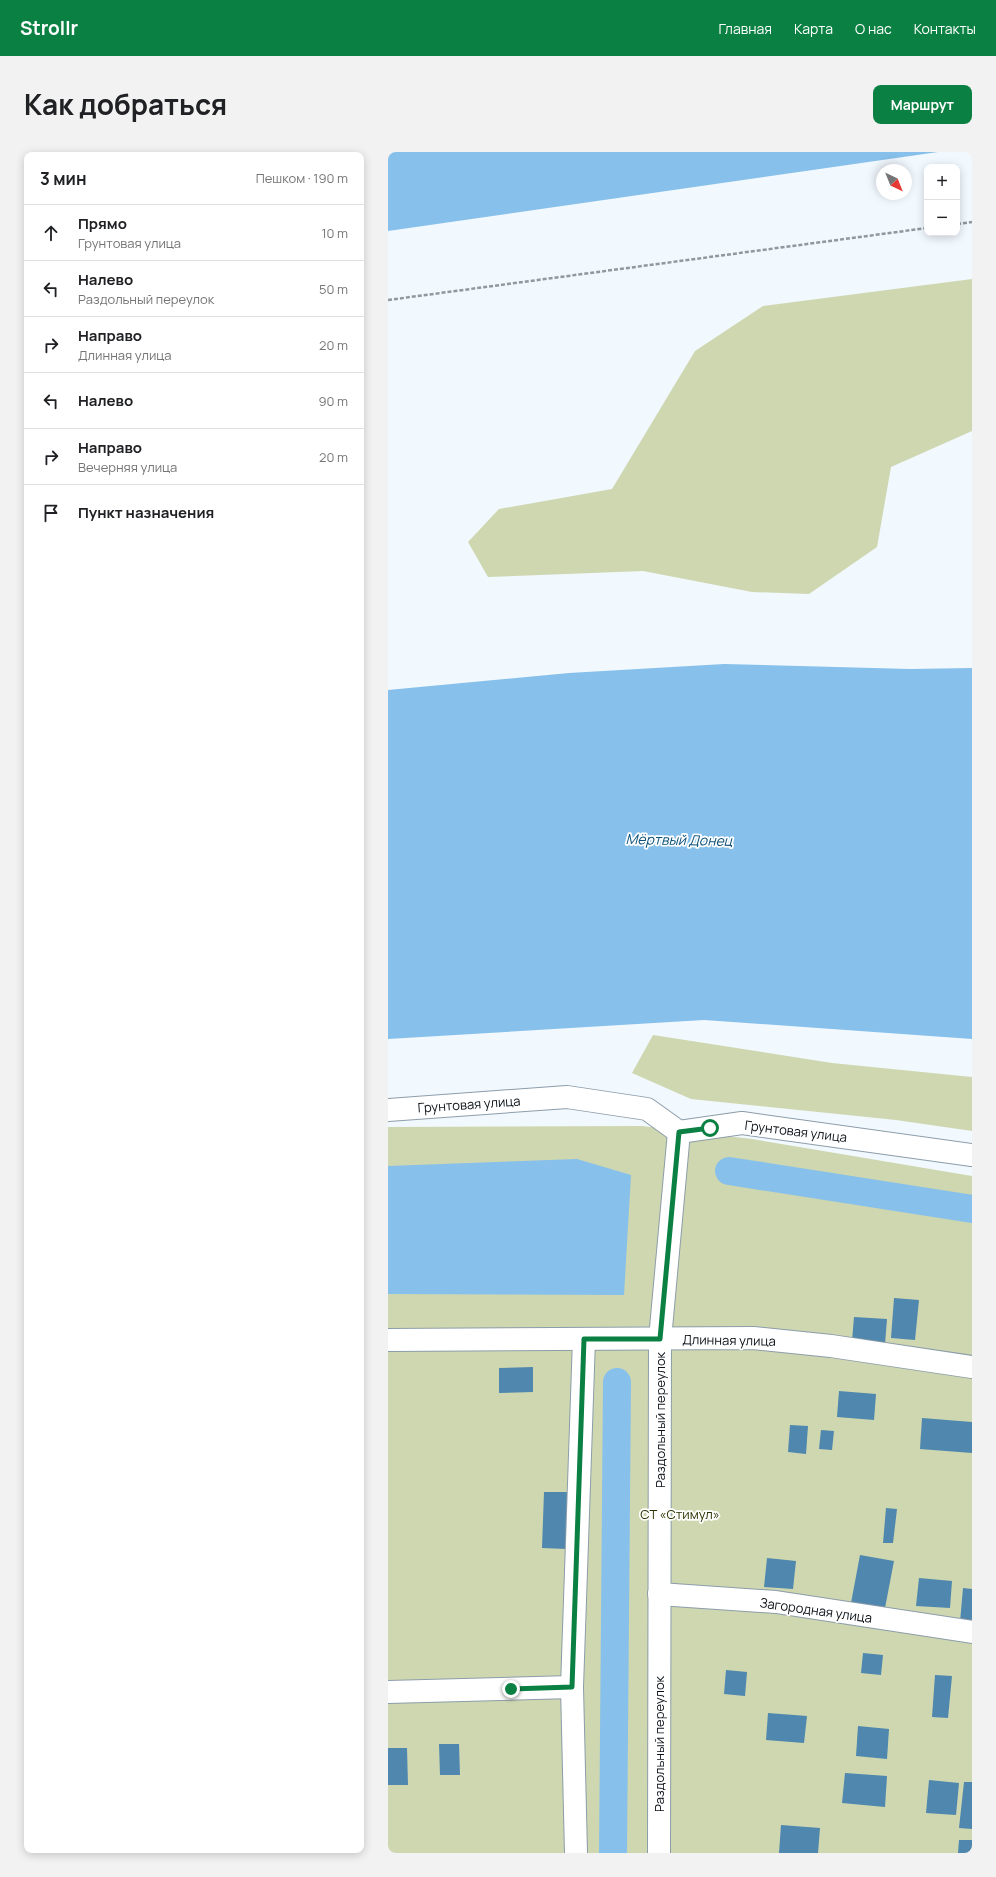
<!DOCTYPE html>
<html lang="ru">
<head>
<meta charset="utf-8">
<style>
  body { margin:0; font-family:Manrope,sans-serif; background:#f2f2f2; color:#202124 }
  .controls { position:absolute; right:12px; top:12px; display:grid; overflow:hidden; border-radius:8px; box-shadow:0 2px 10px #0003 }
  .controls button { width:36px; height:36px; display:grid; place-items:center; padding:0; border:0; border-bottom:1px solid #e0e0e0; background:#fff; color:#202124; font:20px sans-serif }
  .compass { position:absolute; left:488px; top:12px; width:36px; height:36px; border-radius:50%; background:#fff; box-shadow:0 2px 10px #0003; rotate:137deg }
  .stop { position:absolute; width:12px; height:12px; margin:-9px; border:3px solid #0b8043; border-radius:50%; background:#fff }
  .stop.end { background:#0b8043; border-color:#fff; box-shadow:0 1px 4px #0008 }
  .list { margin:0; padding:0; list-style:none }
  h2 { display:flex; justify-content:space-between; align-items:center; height:52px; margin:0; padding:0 16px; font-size:17px }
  h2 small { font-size:13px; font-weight:400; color:#757577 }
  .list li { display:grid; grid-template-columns:26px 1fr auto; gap:12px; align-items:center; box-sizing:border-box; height:56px; padding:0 16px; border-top:1px solid #e0e0e0 }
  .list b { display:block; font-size:15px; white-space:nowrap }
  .list p { margin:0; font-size:13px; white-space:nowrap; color:#757577 }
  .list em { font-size:13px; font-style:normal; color:#757577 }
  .icon { flex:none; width:22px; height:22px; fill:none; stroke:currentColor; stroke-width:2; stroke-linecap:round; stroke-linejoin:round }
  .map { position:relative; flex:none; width:584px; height:1701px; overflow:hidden; border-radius:8px }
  header { display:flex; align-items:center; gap:24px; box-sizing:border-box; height:56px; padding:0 20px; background:#0b8043; color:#fff }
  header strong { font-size:19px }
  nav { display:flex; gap:22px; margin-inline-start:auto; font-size:14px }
  .intro { display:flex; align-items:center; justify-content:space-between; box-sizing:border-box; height:96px; padding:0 24px }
  h1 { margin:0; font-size:28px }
  .button { padding:10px 18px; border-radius:8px; background:#0b8043; color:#fff; font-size:14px; font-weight:700 }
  main { display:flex; gap:24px; padding:0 24px }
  aside { flex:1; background:#fff; border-radius:8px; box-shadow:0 2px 10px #0003 }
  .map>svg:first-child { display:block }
</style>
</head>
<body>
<header>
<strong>Strollr</strong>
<nav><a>Главная</a><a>Карта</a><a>О нас</a><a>Контакты</a></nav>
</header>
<div class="intro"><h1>Как добраться</h1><a class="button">Маршрут</a></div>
<main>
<aside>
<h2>3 мин<small>Пешком · 190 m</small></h2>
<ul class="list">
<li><svg class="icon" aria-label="ahead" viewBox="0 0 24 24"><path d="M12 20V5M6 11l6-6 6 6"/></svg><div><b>Прямо</b><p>Грунтовая улица</p></div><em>10 m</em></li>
<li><svg class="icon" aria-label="left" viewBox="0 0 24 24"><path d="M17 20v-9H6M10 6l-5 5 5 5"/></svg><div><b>Налево</b><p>Раздольный переулок</p></div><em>50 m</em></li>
<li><svg class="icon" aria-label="right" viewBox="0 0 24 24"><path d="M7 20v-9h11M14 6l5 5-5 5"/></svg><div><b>Направо</b><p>Длинная улица</p></div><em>20 m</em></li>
<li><svg class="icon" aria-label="left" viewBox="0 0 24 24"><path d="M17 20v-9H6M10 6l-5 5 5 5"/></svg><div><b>Налево</b></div><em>90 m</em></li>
<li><svg class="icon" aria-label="right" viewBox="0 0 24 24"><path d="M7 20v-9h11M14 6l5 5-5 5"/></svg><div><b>Направо</b><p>Вечерняя улица</p></div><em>20 m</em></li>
<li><svg class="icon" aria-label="arrive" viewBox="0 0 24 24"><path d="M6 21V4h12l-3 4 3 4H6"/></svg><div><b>Пункт назначения</b></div></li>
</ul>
</aside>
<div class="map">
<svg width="584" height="1701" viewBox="0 0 584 1701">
  <rect width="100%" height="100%" fill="#f1f8fe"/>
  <g fill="#ced7b0">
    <polygon points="584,127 584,279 503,315 489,395 421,442 364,440 255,419 100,425 80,390 111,357 224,337 307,199 375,154"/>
    <polygon points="265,883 444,911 584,925 584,979 508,968 303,947 244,921"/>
    <polygon points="254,974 364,987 584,1024 584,1701 0,1701 0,975"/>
  </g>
  <g fill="#87c0ea">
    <polygon points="0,0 550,0 0,79"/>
    <polygon points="336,512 522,517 584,516 584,887 316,868 0,887 0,538 181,521"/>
    <polygon points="189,1007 243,1023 236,1143 0,1142 0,1014"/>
  </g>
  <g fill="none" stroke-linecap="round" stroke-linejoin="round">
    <g stroke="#87c0ea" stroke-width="28">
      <polyline points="341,1019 584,1057"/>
      <polyline points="225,1701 229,1230"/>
    </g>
  </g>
  <g fill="#4f87ae">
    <polygon points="506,1146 531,1148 527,1188 503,1186"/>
    <polygon points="466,1165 499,1167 497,1192 464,1189"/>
    <polygon points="145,1215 145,1240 111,1241 111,1216"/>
    <polygon points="451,1239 488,1242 486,1268 449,1265"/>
    <polygon points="534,1266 584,1270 584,1301 532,1297"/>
    <polygon points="402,1273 420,1274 418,1302 400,1300"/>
    <polygon points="433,1278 446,1279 444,1298 431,1297"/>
    <polygon points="156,1340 180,1340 179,1397 154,1396"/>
    <polygon points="498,1356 509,1357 505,1391 495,1391"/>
    <polygon points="472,1403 506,1409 497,1456 463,1451"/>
    <polygon points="379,1406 408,1409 405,1437 376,1435"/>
    <polygon points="531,1426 564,1429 562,1456 528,1454"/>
    <polygon points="575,1436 584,1437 584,1471 572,1470"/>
    <polygon points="475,1501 495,1503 493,1523 473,1521"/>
    <polygon points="338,1518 359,1520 357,1544 336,1542"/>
    <polygon points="547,1523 564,1524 560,1566 544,1565"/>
    <polygon points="380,1561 419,1564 416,1591 378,1588"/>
    <polygon points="470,1574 501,1577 499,1607 468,1604"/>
    <polygon points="51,1592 71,1592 72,1623 52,1623"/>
    <polygon points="0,1596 19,1596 20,1633 0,1633"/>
    <polygon points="457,1621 499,1624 497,1655 454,1651"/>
    <polygon points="541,1628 571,1631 568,1663 538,1661"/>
    <polygon points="576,1630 584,1630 584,1677 571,1676"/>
    <polygon points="393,1673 432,1676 430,1701 391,1701"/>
    <polygon points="571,1688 584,1688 584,1701 570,1701"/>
  </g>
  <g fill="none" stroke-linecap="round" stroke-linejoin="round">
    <g stroke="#8c9daa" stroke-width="24">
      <g id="street">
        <polyline points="0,958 179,945 259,957 291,980 354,971 584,1003"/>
        <polyline points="0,1188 365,1186 443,1194 584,1215"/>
        <polyline points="271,1442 388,1450 584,1480"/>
        <polyline points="0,1540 184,1535"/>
        <polyline points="188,1701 184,1535 196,1187"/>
        <polyline points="271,1701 272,1187 291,980"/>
      </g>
    </g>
    <g stroke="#90979d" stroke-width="2.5" stroke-dasharray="4 2" stroke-linecap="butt">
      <polyline points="569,72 584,70"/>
      <polyline points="0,148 539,76"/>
    </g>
    <use href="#street" stroke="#fff" stroke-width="22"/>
  </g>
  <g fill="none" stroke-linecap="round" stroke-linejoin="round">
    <polyline stroke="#0b8043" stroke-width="5" points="123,1537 184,1535 196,1187 272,1187 291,980 322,976"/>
  </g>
  <g text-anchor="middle" stroke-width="3.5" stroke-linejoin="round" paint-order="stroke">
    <g font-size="13" fill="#0b1116" stroke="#fff">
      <text transform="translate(81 952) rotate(-4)" y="5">Грунтовая улица</text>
      <text transform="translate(408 979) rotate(7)" y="5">Грунтовая улица</text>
      <text transform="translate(341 1188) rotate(1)" y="5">Длинная улица</text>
      <text transform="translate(272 1268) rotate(-90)" y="5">Раздольный переулок</text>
      <text transform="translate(428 1458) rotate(8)" y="5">Загородная улица</text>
      <text transform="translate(271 1592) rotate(-90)" y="5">Раздольный переулок</text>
    </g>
    <g font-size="13" fill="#2a3201" stroke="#fff">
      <text x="292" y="1367">СТ «Стимул»</text>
    </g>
    <g font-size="14" font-style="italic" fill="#0d5179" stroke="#fff">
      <text transform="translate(291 688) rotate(1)" y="5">Мёртвый Донец</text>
    </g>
  </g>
</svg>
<div class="controls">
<button>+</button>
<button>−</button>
</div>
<svg class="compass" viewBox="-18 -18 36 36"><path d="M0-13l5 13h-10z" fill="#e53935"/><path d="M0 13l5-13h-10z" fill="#757577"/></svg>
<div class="stop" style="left:322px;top:976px"></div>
<div class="stop end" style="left:123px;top:1537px"></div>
</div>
</main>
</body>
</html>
